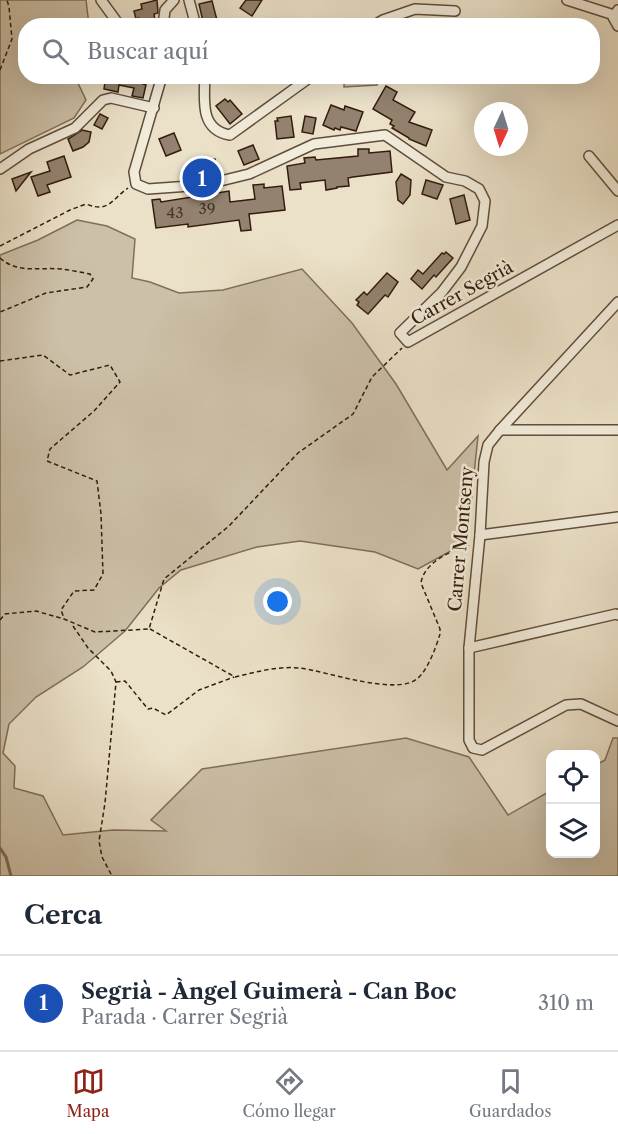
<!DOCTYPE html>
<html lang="es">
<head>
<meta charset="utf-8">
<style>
  body { margin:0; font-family:"Libre Caslon Text",serif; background:#f6f6f7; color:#1f2937 }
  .controls { position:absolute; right:18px; bottom:18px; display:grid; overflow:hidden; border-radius:12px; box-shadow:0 6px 24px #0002 }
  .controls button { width:54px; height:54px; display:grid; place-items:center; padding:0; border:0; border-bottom:2px solid #e0e1e3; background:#fff; color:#1f2937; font:30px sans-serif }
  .compass { position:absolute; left:474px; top:102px; width:54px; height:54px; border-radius:50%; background:#fff; box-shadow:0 6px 24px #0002; rotate:184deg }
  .you { position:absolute; left:278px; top:602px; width:21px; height:21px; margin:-15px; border:4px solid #fff; border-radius:50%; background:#1a73e8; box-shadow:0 0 0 9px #1a73e833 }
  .badge { display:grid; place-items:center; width:39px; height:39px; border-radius:50%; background:#8f2418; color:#fff; font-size:20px; font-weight:700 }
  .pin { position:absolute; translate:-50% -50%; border:3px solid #fff; box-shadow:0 2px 6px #0006 }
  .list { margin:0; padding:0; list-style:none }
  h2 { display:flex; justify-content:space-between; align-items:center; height:78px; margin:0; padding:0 24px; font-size:26px }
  h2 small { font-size:20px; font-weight:400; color:#747a83 }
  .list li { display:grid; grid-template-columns:39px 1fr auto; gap:18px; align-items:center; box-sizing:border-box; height:96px; padding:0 24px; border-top:2px solid #e0e1e3 }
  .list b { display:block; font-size:22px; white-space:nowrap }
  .list p { margin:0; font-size:20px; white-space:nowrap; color:#747a83 }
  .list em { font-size:20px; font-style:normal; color:#747a83 }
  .icon { flex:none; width:33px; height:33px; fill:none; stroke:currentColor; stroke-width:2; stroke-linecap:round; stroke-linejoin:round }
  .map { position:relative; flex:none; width:618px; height:876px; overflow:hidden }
  .search { position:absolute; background:#fff; box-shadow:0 6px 24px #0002; left:18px; right:18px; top:18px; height:66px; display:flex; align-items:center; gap:15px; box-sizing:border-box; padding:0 21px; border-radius:24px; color:#747a83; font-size:22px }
  .sheet { height:174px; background:#fff }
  nav { display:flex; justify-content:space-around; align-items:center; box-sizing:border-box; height:84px; border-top:2px solid #e0e1e3; background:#fff; font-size:16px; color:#747a83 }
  nav a { display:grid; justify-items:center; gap:3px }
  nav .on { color:#8f2418 }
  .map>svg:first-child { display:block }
</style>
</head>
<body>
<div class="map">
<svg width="618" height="876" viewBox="0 0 618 876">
  <rect width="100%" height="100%" fill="#ebe1c8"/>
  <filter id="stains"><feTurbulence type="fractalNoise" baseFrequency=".00333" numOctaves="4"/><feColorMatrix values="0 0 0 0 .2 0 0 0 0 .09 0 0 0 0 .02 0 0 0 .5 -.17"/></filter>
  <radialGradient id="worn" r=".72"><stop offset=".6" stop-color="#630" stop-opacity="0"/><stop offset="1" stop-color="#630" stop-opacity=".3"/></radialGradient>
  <g fill="#ccc0a8" stroke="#806e5b" stroke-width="1.5">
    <polygon points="0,0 86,0 89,25 26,26 26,76 75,77 86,100 74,118 0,154"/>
    <polygon points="344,77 376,77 377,85 344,87"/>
    <polygon points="77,220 107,226 135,239 132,278 150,282 179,293 223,290 302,269 352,323 396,384 447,470 478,436 467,542 418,569 375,552 300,541 257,547 181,570 159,588 125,631 83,667 36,697 9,724 3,753 15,766 14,788 43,796 63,835 113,830 166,831 151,820 202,769 406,738 469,757 508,815 550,791 550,854 596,854 596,765 605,760 613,738 618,738 618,876 0,876 0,255 38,240"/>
  </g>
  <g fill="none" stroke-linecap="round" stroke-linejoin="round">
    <polyline stroke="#7c6a58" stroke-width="3" points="0,848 6,857 11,876"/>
  </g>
  <g fill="#93826f" stroke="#331c0e" stroke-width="1.5">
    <polygon points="157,0 158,13 154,14 156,26 141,26 139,18 136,19 134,11 142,9 141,4"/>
    <polygon points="246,0 262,0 252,16 240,8"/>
    <polygon points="212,1 218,24 204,26 199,4"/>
    <polygon points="106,76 145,76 143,84 146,85 143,98 132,96 134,88 119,85 118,92 104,89"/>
    <polygon points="386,86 397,92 393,100 415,112 409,122 432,130 426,146 409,139 409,138 392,128 394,126 390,124 392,120 373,109"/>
    <polygon points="225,99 228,102 230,100 242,114 230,124 216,106"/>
    <polygon points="331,105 344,110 345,106 363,112 356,131 341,127 340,130 335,128 334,130 323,125"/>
    <polygon points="100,114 108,118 102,129 94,125"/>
    <polygon points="291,116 294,137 277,139 275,121 278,121 277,118"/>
    <polygon points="305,116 316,118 313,134 302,132"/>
    <polygon points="82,130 91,132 89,142 83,147 73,151 68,139"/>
    <polygon points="174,133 181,150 166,156 159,139"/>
    <polygon points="253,145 259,159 244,165 238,151"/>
    <polygon points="358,149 369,149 369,153 390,151 392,172 353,177 348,178 349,186 337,187 337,188 326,190 325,180 300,183 301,189 290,190 287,166 305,163 304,158 315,157 316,160 358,156"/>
    <polygon points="64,156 71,177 47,185 50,192 38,196 31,177 50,171 47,162"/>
    <polygon points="215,159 217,171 199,174 197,162"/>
    <polygon points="31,172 16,191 12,179"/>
    <polygon points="401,174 411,180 410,195 403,204 398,200 396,182"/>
    <polygon points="426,180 443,185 437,199 422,194"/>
    <polygon points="264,184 264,188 282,186 285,210 249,214 251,230 241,231 239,220 188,227 188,224 156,228 152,200 160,199 161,202 229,191 230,202 255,199 253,185"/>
    <polygon points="464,195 470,220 456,224 450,199"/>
    <polygon points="446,252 453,258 436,277 434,275 422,289 411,279 418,270 423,274 442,253 444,254"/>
    <polygon points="387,273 398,282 388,297 385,295 368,314 357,305 359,302 356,300 364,292 367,295"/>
  </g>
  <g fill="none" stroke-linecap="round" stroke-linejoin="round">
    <g stroke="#614d3c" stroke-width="12">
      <g id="minor">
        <polyline points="101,0 120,26"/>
        <polyline points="189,0 196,26"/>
        <polyline points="567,0 614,15"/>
        <polyline points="618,10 613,17 618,26"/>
        <polyline points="163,26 165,10 174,0"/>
        <polyline points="373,26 383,20 415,9 455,11"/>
        <polyline points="162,76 134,172 136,184 148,189 204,185 249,174 314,144 385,135 446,177 465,181 479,189 485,201 482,226 461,267 442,292 400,333 408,342 618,225"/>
        <path d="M205 76C204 101 200 130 230 135L312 76"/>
        <polyline points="589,156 618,191"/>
        <polyline points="0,169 29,149 75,128 103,100 111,98 154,108"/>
        <polyline points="618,302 500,430 488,445 484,462 480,535 469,648 469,740 473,748 482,750 566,705 581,704 618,721"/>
        <polyline points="500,430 618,430"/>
        <polyline points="480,535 618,517"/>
        <polyline points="469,648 616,614 618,615"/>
      </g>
    </g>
    <g stroke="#331c0e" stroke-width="1.5" stroke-dasharray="4.5 3" stroke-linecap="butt">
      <polyline points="0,70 12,39 9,7 7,0"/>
      <path d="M0 246 70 210 86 204C109 213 111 200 128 188"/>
      <path d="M0 258C18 274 39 267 61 269 70 270 80 272 90 274L93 279 87 287 46 293 0 312"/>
      <polyline points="0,361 43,355 70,375 110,365 120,382 94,411 50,449 47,461 97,481 101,514 103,574 94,590 74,591 61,610 64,618"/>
      <polyline points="0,620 5,614 36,611 64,619 95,632 149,629 164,579 229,526 298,453 353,414 372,377 402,348"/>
      <polyline points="73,626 88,648 111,671 116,682 105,803 99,841 102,857 112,876"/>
      <path d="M150 629 235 677C256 672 277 666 299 668 326 671 395 696 417 679 428 670 436 647 440 634V629L421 583C424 562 451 551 469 545"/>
      <polyline points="116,682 125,681 148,709 153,708 166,715 199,690 234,677"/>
    </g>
    <use href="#minor" stroke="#f2ecdb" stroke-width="9"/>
  </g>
  <g text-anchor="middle" stroke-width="5" stroke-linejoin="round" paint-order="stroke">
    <g font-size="15" fill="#4b3626">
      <text x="207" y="214">39</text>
      <text x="175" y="218">43</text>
    </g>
    <g font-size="18" fill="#331c0e" stroke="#f2ecdb">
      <text transform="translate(462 293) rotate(-29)" y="6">Carrer Segrià</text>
      <text transform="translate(461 539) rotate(-85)" y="6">Carrer Montseny</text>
    </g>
  </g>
  <rect width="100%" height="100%" filter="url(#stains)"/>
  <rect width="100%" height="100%" fill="url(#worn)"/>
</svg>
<div class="controls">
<button><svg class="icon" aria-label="locate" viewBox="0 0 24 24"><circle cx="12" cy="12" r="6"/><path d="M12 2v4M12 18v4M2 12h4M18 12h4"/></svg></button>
<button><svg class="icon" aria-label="layers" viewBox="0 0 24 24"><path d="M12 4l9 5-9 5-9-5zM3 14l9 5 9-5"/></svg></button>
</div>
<svg class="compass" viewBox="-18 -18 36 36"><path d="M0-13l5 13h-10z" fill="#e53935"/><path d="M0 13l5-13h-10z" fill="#747a83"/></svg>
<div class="you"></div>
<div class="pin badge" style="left:202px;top:178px;background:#1a4fb4">1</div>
<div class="search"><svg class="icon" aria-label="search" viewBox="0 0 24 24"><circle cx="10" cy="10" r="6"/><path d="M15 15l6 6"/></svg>Buscar aquí</div>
</div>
<section class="sheet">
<h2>Cerca<small></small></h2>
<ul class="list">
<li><span class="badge" style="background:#1a4fb4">1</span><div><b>Segrià - Àngel Guimerà - Can Boc</b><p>Parada · Carrer Segrià</p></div><em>310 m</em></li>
</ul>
</section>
<nav>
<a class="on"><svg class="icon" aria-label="map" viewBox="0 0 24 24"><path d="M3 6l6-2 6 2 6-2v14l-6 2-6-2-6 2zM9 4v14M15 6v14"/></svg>Mapa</a>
<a><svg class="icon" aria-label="directions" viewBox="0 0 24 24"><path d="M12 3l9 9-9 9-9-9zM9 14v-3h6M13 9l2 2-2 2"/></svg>Cómo llegar</a>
<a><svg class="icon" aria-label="saved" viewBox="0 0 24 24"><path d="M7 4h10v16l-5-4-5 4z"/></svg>Guardados</a>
</nav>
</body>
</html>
